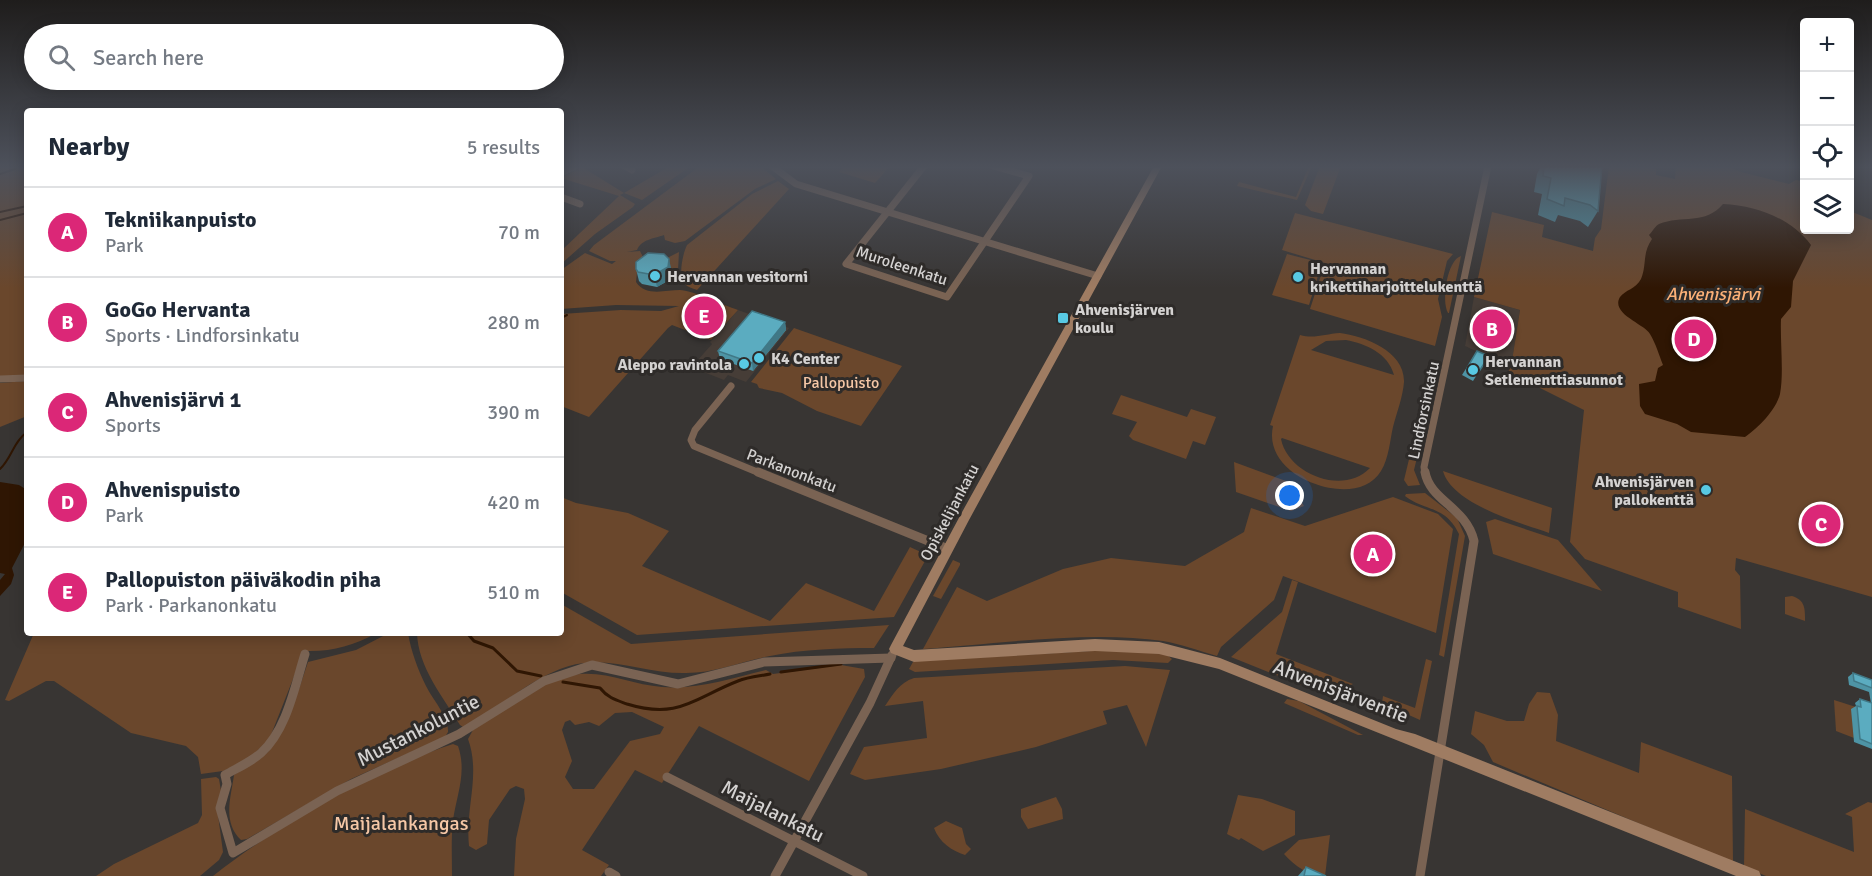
<!DOCTYPE html>
<html lang="en">
<head>
<meta charset="utf-8">
<style>
  body { margin:0; font-family:Signika,sans-serif; background:#f2f2f3; color:#1f2937 }
  .controls { position:absolute; right:18px; top:18px; display:grid; overflow:hidden; border-radius:6px; box-shadow:0 3px 15px #0003 }
  .controls button { width:54px; height:54px; display:grid; place-items:center; padding:0; border:0; border-bottom:2px solid #e0e1e3; background:#fff; color:#1f2937; font:30px sans-serif }
  .you { position:absolute; left:1290px; top:496px; width:21px; height:21px; margin:-15px; border:4px solid #fff; border-radius:50%; background:#1a73e8; box-shadow:0 0 0 9px #1a73e833 }
  .badge { display:grid; place-items:center; width:39px; height:39px; border-radius:50%; background:#db2777; color:#fff; font-size:20px; font-weight:700 }
  .pin { position:absolute; translate:-50% -50%; border:3px solid #fff; box-shadow:0 2px 6px #0006 }
  .list { margin:0; padding:0; list-style:none }
  h2 { display:flex; justify-content:space-between; align-items:center; height:78px; margin:0; padding:0 24px; font-size:26px }
  h2 small { font-size:20px; font-weight:400; color:#747a83 }
  .list li { display:grid; grid-template-columns:39px 1fr auto; gap:18px; align-items:center; box-sizing:border-box; height:90px; padding:0 24px; border-top:2px solid #e0e1e3 }
  .list b { display:block; font-size:22px; white-space:nowrap }
  .list p { margin:0; font-size:20px; white-space:nowrap; color:#747a83 }
  .list em { font-size:20px; font-style:normal; color:#747a83 }
  .icon { flex:none; width:33px; height:33px; fill:none; stroke:currentColor; stroke-width:2; stroke-linecap:round; stroke-linejoin:round }
  .map { position:relative; flex:none; width:1872px; height:876px; overflow:hidden }
  .search { position:absolute; background:#fff; box-shadow:0 3px 15px #0003; left:24px; top:24px; width:540px; height:66px; display:flex; align-items:center; gap:15px; box-sizing:border-box; padding:0 21px; border-radius:33px; color:#747a83; font-size:22px }
  .panel { position:absolute; background:#fff; box-shadow:0 3px 15px #0003; left:24px; top:108px; width:540px; height:528px; border-radius:6px }
  .map>svg:first-child { display:block }
</style>
</head>
<body>
<div class="map">
<svg width="1872" height="876" viewBox="0 0 1872 876">
  <rect width="100%" height="100%" fill="#383533"/>
  <g fill="#463d37">
    <polygon points="1474,297 1520,310 1511,367 1465,346"/>
    <polygon points="738,310 789,328 746,382 728,375 724,380 696,369 697,361 712,344 710,342"/>
  </g>
  <g fill="#6a472c" fill-rule="evenodd">
    <polygon points="0,166 27,166 27,375 0,378"/>
    <polygon points="670,166 691,166 642,200 624,193 620,195 635,204 633,207 595,234 561,264 561,251 619,196 561,178 582,167 624,193"/>
    <path d="M700 166H760L776 179 755 189 685 241 675 243 665 240 664 235C653 239 642 239 637 250L627 252 640 251 643 257 665 259 679 252 678 270 675 272 668 265 637 272 636 282C646 297 665 290 680 290 691 290 726 306 738 310L711 340 672 325 668 328 589 417 561 406V314L621 310 661 311 679 306 616 305 561 309V270L585 253 612 264 616 261H610L589 251 594 245Z"/>
    <polygon points="845,166 890,166 875,183 839,172"/>
    <polygon points="1309,166 1312,166 1297,200 1237,186 1239,182 1296,197"/>
    <polygon points="1320,166 1341,166 1323,214 1311,211 1305,205"/>
    <polygon points="1609,166 1640,166 1656,169 1656,175 1675,179 1676,166 1727,166 1741,172 1789,184 1796,180 1804,182 1804,230 1850,230 1850,211 1872,220 1872,597 1736,558 1735,570 1740,576 1741,629 1678,607 1678,592 1585,559 1570,542 1584,410 1508,372 1511,367 1520,310 1474,297 1492,212 1544,225 1542,237 1593,251 1595,238 1601,229"/>
    <path d="M778 181 789 189 697 290C692 288 687 287 684 283 678 275 683 253 687 245L752 194Z"/>
    <polygon points="1295,213 1453,254 1447,261 1438,299 1442,317 1435,346 1310,309 1325,263 1282,250"/>
    <polygon points="1287,254 1322,263 1309,305 1272,295"/>
    <path d="M1461 256 1449 313H1448C1441 301 1447 260 1461 256Z"/>
    <polygon points="794,328 902,366 861,426 817,411 782,393 759,388 757,384 751,382"/>
    <path d="M1340 333C1364 336 1405 351 1404 382 1403 396 1397 412 1393 427 1390 440 1389 458 1381 471 1363 501 1312 489 1290 470 1277 459 1269 444 1273 426L1270 425 1300 335C1314 339 1325 334 1340 333ZM1346 340C1366 344 1388 353 1394 375L1311 350 1326 341ZM1281 439 1282 438 1370 468C1343 496 1288 474 1281 439Z"/>
    <polygon points="27,381 27,416 0,427 0,383"/>
    <polygon points="1121,395 1187,417 1191,409 1216,417 1205,445 1193,441 1186,459 1133,440 1129,436 1137,422 1112,414"/>
    <polygon points="1422,437 1414,470 1420,485 1408,486 1404,480 1411,451"/>
    <polygon points="1234,462 1286,481 1283,491 1298,496 1304,506 1291,511 1236,492"/>
    <path d="M1443 471 1552 508 1549 533C1520 523 1452 504 1443 471Z"/>
    <path d="M1425 493 1457 518 1465 536 1444 657 1439 655 1459 534C1445 505 1426 512 1405 496L1406 494Z"/>
    <polygon points="561,497 576,503 628,513 669,531 642,566 770,621 806,583 874,611 910,547 923,553 925,561 894,617 637,635 561,592"/>
    <path d="M1393 497 1438 514 1453 529 1436 633 1283 576 1274 600 1221 647 1217 656C1199 651 1181 644 1163 641 1090 630 998 644 923 649L957 587 987 601 1063 569 1111 558 1185 566 1244 532 1251 508 1305 526Z"/>
    <polygon points="1495,519 1558,540 1602,591 1493,554 1486,522"/>
    <polygon points="953,560 960,563 960,565 941,599 933,596"/>
    <polygon points="1292,580 1298,582 1276,654 1353,684 1351,685 1330,683 1301,685 1231,657 1282,612"/>
    <path d="M1792 596C1805 600 1805 608 1805 621L1785 614V597Z"/>
    <path d="M561 604 631 644 889 625 874 648C841 648 803 649 770 656 742 661 715 673 686 673 646 674 607 654 569 666 529 678 499 710 463 727L460 725C443 697 418 667 417 633H561Z"/>
    <path d="M34 633H377C352 646 332 652 304 651L269 740 246 761 223 771 201 774 198 757 186 746 131 733 54 681H46L9 701 5 700Z"/>
    <path d="M389 633H408C411 651 418 670 426 686 433 700 449 717 448 732L445 737 351 779 247 839 241 840C222 822 231 797 234 775L268 752 299 689 308 662 356 650Z"/>
    <polygon points="1109,650 1166,654 1172,659 1168,663 1113,660 915,672 909,669 913,662 918,661"/>
    <polygon points="1426,659 1432,661 1420,720 1382,703 1383,696 1415,708"/>
    <path d="M841 665 864 669 865 677 809 781 699 726 662 783 635 770 582 850 609 865 601 876H514L516 839 525 799 524 789 516 786 510 789 489 820 487 844 476 850 469 846C465 808 481 775 468 739L473 730C502 711 534 684 568 676 602 668 630 685 662 687 697 690 732 678 766 670L773 674ZM632 712 664 727 660 734 630 741 594 789H573L565 777 572 761 562 730 565 722 570 720 575 725 589 722 599 726 615 713Z"/>
    <path d="M1125 666 1170 670 1146 747 1127 705 1103 711 1107 724 1036 747 941 769 865 780 850 774 864 747 927 738 923 701 885 706C894 693 899 683 914 678Z"/>
    <polygon points="1537,692 1550,693 1558,715 1556,741 1639,773 1641,742 1732,776 1733,863 1493,762 1484,745 1471,734 1475,711 1507,721 1524,721 1529,704"/>
    <polygon points="1287,699 1299,701 1363,735 1358,735 1284,703"/>
    <polygon points="1834,700 1856,707 1854,738 1836,731"/>
    <path d="M453 744 458 746C467 772 457 794 453 820 451 838 452 858 452 876H213C279 824 373 770 453 744Z"/>
    <polygon points="216,777 219,779 221,791 218,815 223,852 219,860 200,876 96,876 114,864 198,823 202,815 201,779"/>
    <polygon points="1238,795 1262,799 1295,811 1295,835 1263,851 1241,838 1239,840 1227,834"/>
    <polygon points="1056,797 1062,809 1063,819 1028,829 1021,817 1021,809"/>
    <polygon points="1868,802 1872,803 1872,876 1766,876 1744,867 1745,809 1854,852 1852,817 1845,814"/>
    <path d="M946 821 962 828 966 844 971 849 965 855C952 851 939 842 934 828Z"/>
    <path d="M1330 835 1325 876C1308 876 1295 866 1284 854L1299 840Z"/>
  </g>
  <g fill="#2f1603">
    <path d="M1723 204C1758 206 1790 218 1811 245L1793 281 1791 307 1781 319C1780 340 1784 374 1780 394 1776 410 1758 428 1745 437L1691 432 1677 424 1645 414 1640 406 1639 384 1655 381 1658 368 1663 365C1659 355 1656 344 1650 334 1645 324 1610 314 1620 297 1625 290 1636 289 1641 279 1647 265 1642 253 1652 239L1649 235C1652 232 1656 225 1659 224 1681 215 1706 225 1723 204Z"/>
    <polygon points="0,482 19,485 27,490 27,539 12,568 14,575 11,584 0,596 0,580 5,574 0,573"/>
  </g>
  <g fill="none" stroke-linecap="round" stroke-linejoin="round">
    <g stroke="#2f1603" stroke-width="2">
      <polyline points="0,174 15,169 16,166"/>
      <polyline points="0,212 27,206"/>
      <polyline points="0,220 27,213"/>
      <polyline points="561,318 567,315"/>
      <path d="M0 469C12 458 13 442 27 432"/>
    </g>
    <g stroke="#2f1603" stroke-width="3">
      <polyline points="467,633 474,641 493,648 517,671 541,676"/>
      <polyline points="781,672 841,664"/>
      <path d="M563 682 600 688C608 698 616 700 627 704 679 720 694 698 738 681 748 677 760 676 770 674"/>
    </g>
    <g stroke="#7a6353" stroke-width="7">
      <polyline points="625,166 632,170"/>
      <polyline points="772,166 796,184 1098,276"/>
      <polyline points="924,166 846,264 947,297 1029,176 993,166"/>
      <polyline points="561,173 575,166"/>
      <polyline points="561,197 580,204"/>
      <polyline points="0,379 27,378"/>
      <polyline points="731,386 695,430 691,440 694,446 762,474"/>
      <polyline points="1425,474 1424,467 1488,166"/>
    </g>
    <g stroke="#7a6353" stroke-width="9">
      <polyline points="758,472 948,549"/>
      <path d="M305 654C295 685 287 730 261 753 251 762 237 768 225 775L227 784 220 808 233 853 337 791 459 734 544 681 592 665 678 684 764 662 891 658"/>
      <polyline points="667,777 863,876"/>
      <polyline points="609,872 616,876"/>
      <polyline points="775,876 870,703 892,655"/>
      <path d="M1420 876 1474 541C1466 507 1430 501 1425 472"/>
    </g>
    <polygon fill="#9f7c62" fill-rule="evenodd" points="1154,166 1162,166 969,520 903,646 914,650 1095,639 1159,642 1220,658 1396,729 1415,734 1754,869 1759,871 1761,876 1736,876 1219,669 1159,654 1095,651 914,662 891,653 889,649 891,645 961,514"/>
  </g>
  <g fill="#4e94a5">
    <polygon points="1541,166 1604,166 1602,169 1598,211 1588,227 1580,221 1558,215 1555,222 1538,215 1542,194 1534,192 1537,174"/>
    <polygon points="636,269 672,272 671,279 657,287 642,284 639,281"/>
    <polygon points="785,322 786,330 753,371 720,359 718,351"/>
    <polygon points="1477,351 1489,356 1473,381 1462,375"/>
    <polygon points="1853,673 1872,680 1872,749 1854,742 1851,709 1856,706 1855,703 1860,699 1871,703 1869,692 1849,685 1848,677"/>
    <polygon points="1306,867 1326,876 1298,876"/>
  </g>
  <g fill="#407886">
    <polygon points="669,259 672,272 671,279 657,287 654,275"/>
    <polygon points="785,322 786,330 753,371 752,363"/>
  </g>
  <g fill="#5bacc0" stroke="#407886" stroke-width="1.5">
    <polygon points="1544,166 1602,166 1598,211 1590,205 1565,198 1564,206 1547,199 1551,178 1543,176"/>
    <polygon points="648,253 664,254 669,259 668,267 654,275 638,272 636,269 636,262"/>
    <polygon points="752,311 785,322 752,363 718,351"/>
    <polygon points="1477,351 1489,356 1478,373 1467,368"/>
    <polygon points="1853,673 1872,680 1872,688 1854,681"/>
    <polygon points="1860,699 1872,703 1872,744 1860,739 1857,706 1861,707"/>
    <polygon points="1306,867 1326,876 1304,876"/>
  </g>
  <linearGradient id="sky" x2="0" y2="1"><stop stop-color="#1f1d1c"/><stop offset="0.58" stop-color="#4d515b"/><stop offset="1" stop-color="#4d515b" stop-opacity="0"/></linearGradient>
  <rect width="1872" height="288" fill="url(#sky)"/>
  <g fill="#58c9e3" stroke="#2e2b29" stroke-width="2">
    <circle cx="655" cy="276" r="6"/>
    <circle cx="1298" cy="277" r="6"/>
    <rect x="1057" y="312" width="12" height="12" rx="3"/>
    <circle cx="759" cy="358" r="6"/>
    <circle cx="744" cy="364" r="6"/>
    <circle cx="1473" cy="370" r="6"/>
    <circle cx="1706" cy="490" r="6"/>
  </g>
  <g text-anchor="middle" stroke-width="6" stroke-linejoin="round" paint-order="stroke">
    <g font-size="16" fill="#d4d2d1" stroke="#2e2b29">
      <text transform="translate(902 265) rotate(18)" y="6">Muroleenkatu</text>
      <text transform="translate(1423 410) rotate(-78)" y="6">Lindforsinkatu</text>
      <text transform="translate(792 470) rotate(21)" y="6">Parkanonkatu</text>
      <text transform="translate(949 512) rotate(-62)" y="6">Opiskelijankatu</text>
    </g>
    <g font-size="16" font-weight="bold" fill="#d4d2d1" stroke="#2e2b29" text-anchor="start">
      <text x="1310" y="274">Hervannan<tspan x="1310" dy="18">krikettiharjoittelukenttä</tspan></text>
      <text x="667" y="282">Hervannan vesitorni</text>
      <text x="1075" y="315">Ahvenisjärven<tspan x="1075" dy="18">koulu</tspan></text>
      <text x="771" y="364">K4 Center</text>
      <text x="1485" y="367">Hervannan<tspan x="1485" dy="18">Setlementtiasunnot</tspan></text>
      <text x="732" y="370" text-anchor="end">Aleppo ravintola</text>
      <text x="1694" y="487" text-anchor="end">Ahvenisjärven<tspan x="1694" dy="18">pallokenttä</tspan></text>
    </g>
    <g font-size="16" fill="#f5c7a6" stroke="#2e2b29">
      <text x="841" y="388">Pallopuisto</text>
    </g>
    <g font-size="18" font-style="italic" fill="#fbb077" stroke="#2e2b29">
      <text x="1713" y="300">Ahvenisjärvi</text>
    </g>
    <g font-size="20" fill="#d4d2d1" stroke="#2e2b29">
      <text transform="translate(1341 691) rotate(21)" y="7">Ahvenisjärventie</text>
      <text transform="translate(418 730) rotate(-27)" y="7">Mustankoluntie</text>
      <text transform="translate(773 811) rotate(27)" y="7">Maijalankatu</text>
    </g>
    <g font-size="20" fill="#f5c7a6" stroke="#2e2b29">
      <text x="401" y="830">Maijalankangas</text>
    </g>
  </g>
</svg>
<div class="controls">
<button>+</button>
<button>−</button>
<button><svg class="icon" aria-label="locate" viewBox="0 0 24 24"><circle cx="12" cy="12" r="6"/><path d="M12 2v4M12 18v4M2 12h4M18 12h4"/></svg></button>
<button><svg class="icon" aria-label="layers" viewBox="0 0 24 24"><path d="M12 4l9 5-9 5-9-5zM3 14l9 5 9-5"/></svg></button>
</div>
<div class="you"></div>
<div class="pin badge" style="left:1373px;top:554px">A</div>
<div class="pin badge" style="left:1492px;top:329px">B</div>
<div class="pin badge" style="left:1821px;top:524px">C</div>
<div class="pin badge" style="left:1694px;top:339px">D</div>
<div class="pin badge" style="left:704px;top:316px">E</div>
<div class="search"><svg class="icon" aria-label="search" viewBox="0 0 24 24"><circle cx="10" cy="10" r="6"/><path d="M15 15l6 6"/></svg>Search here</div>
<section class="panel">
<h2>Nearby<small>5 results</small></h2>
<ul class="list">
<li><span class="badge">A</span><div><b>Tekniikanpuisto</b><p>Park</p></div><em>70 m</em></li>
<li><span class="badge">B</span><div><b>GoGo Hervanta</b><p>Sports · Lindforsinkatu</p></div><em>280 m</em></li>
<li><span class="badge">C</span><div><b>Ahvenisjärvi 1</b><p>Sports</p></div><em>390 m</em></li>
<li><span class="badge">D</span><div><b>Ahvenispuisto</b><p>Park</p></div><em>420 m</em></li>
<li><span class="badge">E</span><div><b>Pallopuiston päiväkodin piha</b><p>Park · Parkanonkatu</p></div><em>510 m</em></li>
</ul>
</section>
</div>
</body>
</html>
